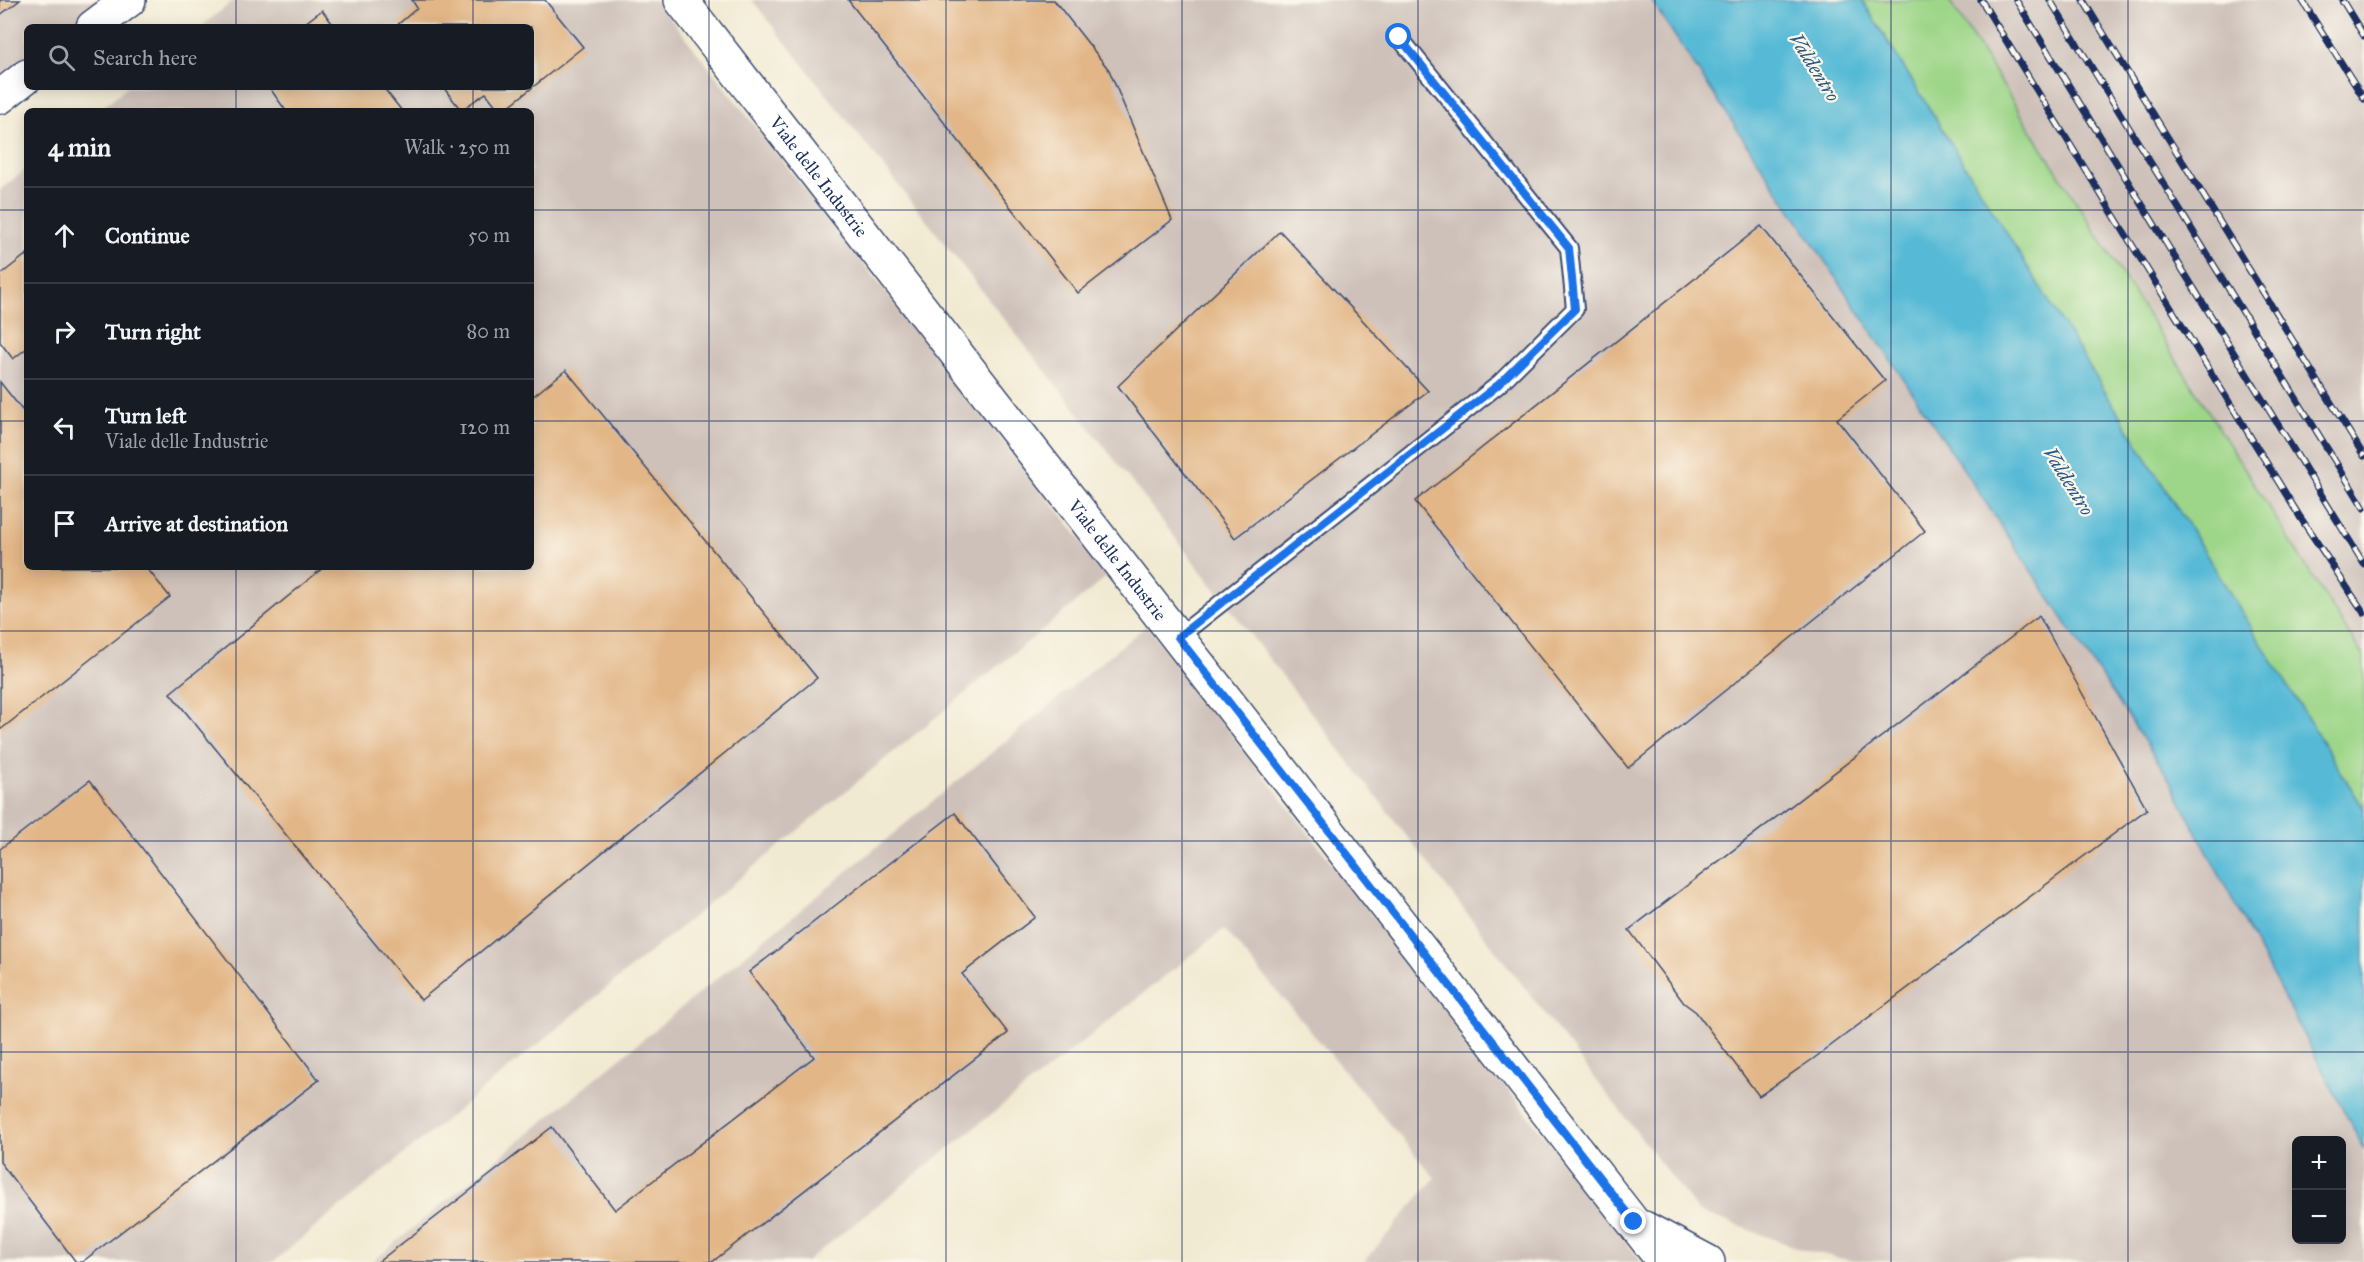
<!DOCTYPE html>
<html lang="en">
<head>
<meta charset="utf-8">
<style>
  body { margin:0; font-family:"IM FELL Great Primer",serif; background:#20242c; color:#f1f3f6 }
  .controls { position:absolute; right:18px; bottom:18px; display:grid; overflow:hidden; border-radius:9px; box-shadow:0 3px 15px #0003 }
  .controls button { width:54px; height:54px; display:grid; place-items:center; padding:0; border:0; border-bottom:2px solid #363941; background:#171b24; color:#f1f3f6; font:30px sans-serif }
  .stop { position:absolute; width:18px; height:18px; margin:-14px; border:4px solid #1a73e8; border-radius:50%; background:#fff }
  .stop.end { background:#1a73e8; border-color:#fff; box-shadow:0 2px 6px #0008 }
  .list { margin:0; padding:0; list-style:none }
  h2 { display:flex; justify-content:space-between; align-items:center; height:78px; margin:0; padding:0 24px; font-size:26px }
  h2 small { font-size:20px; font-weight:400; color:#9ea1a6 }
  .list li { display:grid; grid-template-columns:39px 1fr auto; gap:18px; align-items:center; box-sizing:border-box; height:96px; padding:0 24px; border-top:2px solid #363941 }
  .list b { display:block; font-size:22px; white-space:nowrap }
  .list p { margin:0; font-size:20px; white-space:nowrap; color:#9ea1a6 }
  .list em { font-size:20px; font-style:normal; color:#9ea1a6 }
  .icon { flex:none; width:33px; height:33px; fill:none; stroke:currentColor; stroke-width:2; stroke-linecap:round; stroke-linejoin:round }
  .map { position:relative; flex:none; width:2364px; height:1262px; overflow:hidden }
  .search { position:absolute; background:#171b24; box-shadow:0 3px 15px #0003; left:24px; top:24px; width:510px; height:66px; display:flex; align-items:center; gap:15px; box-sizing:border-box; padding:0 21px; border-radius:9px; color:#9ea1a6; font-size:22px }
  .panel { position:absolute; background:#171b24; box-shadow:0 3px 15px #0003; left:24px; top:108px; width:510px; height:462px; border-radius:9px }
  .map>svg:first-child { display:block }
</style>
</head>
<body>
<div class="map">
<svg width="2364" height="1262" viewBox="0 0 2364 1262">
  <rect width="100%" height="100%" fill="#fbf7ec"/>
  <filter id="ink" filterUnits="userSpaceOnUse"><feTurbulence type="fractalNoise" baseFrequency=".0167" numOctaves="2"/><feDisplacementMap in="SourceGraphic" scale="12" xChannelSelector="R" yChannelSelector="G"/><feConvolveMatrix kernelMatrix="1 2 1 2 8 2 1 2 1" color-interpolation-filters="sRGB"/></filter>
  <filter id="wash" filterUnits="userSpaceOnUse"><feTurbulence type="fractalNoise" baseFrequency=".008" numOctaves="4" result="noise"/><feDisplacementMap in="SourceGraphic" scale="24" xChannelSelector="R" yChannelSelector="G"/><feGaussianBlur stdDeviation="1.35" result="paint"/><feColorMatrix in="noise" values="0 0 0 0 0 0 0 0 0 0 0 0 0 0 0 0 0 1.4 0 .05"/><feComposite in="paint" operator="in"/></filter>
  <g filter="url(#wash)">
    <rect width="100%" height="100%" fill="#f1ead2"/>
    <g fill="#cec1ba" fill-rule="evenodd">
      <polygon points="0,0 115,0 82,27 27,27 27,71 0,93"/>
      <polygon points="234,0 656,0 1109,575 273,1262 0,1262 0,190 27,168 27,567 531,567 531,111 98,111 127,87 531,87 531,27 201,27"/>
      <path d="M752 0H1651L2165 772 2364 1149V1262L1853 1261 1803 1250 1698 1211 1065 396ZM2296 1140H2342V1240H2296Z"/>
      <polygon points="1949,0 2364,0 2364,658"/>
      <polygon points="1147,625 1642,1262 1364,1262 1435,1178 1224,929 806,1262 372,1262"/>
    </g>
    <polygon fill="#9ed689" stroke="#5c8274" stroke-width="1.5" points="1862,0 1949,0 2364,658 2364,809"/>
    <polygon fill="#57bad6" stroke="#39749a" stroke-width="1.5" points="1651,0 1862,0 2364,809 2364,1149 2165,772"/>
    <g id="blocks">
      <g fill="#e2b686">
        <polygon points="0,0 20,0 0,15"/>
        <polygon points="412,0 545,0 583,47 503,111 500,111 486,93 461,110 443,87 531,87 531,27 395,27 417,8"/>
        <polygon points="848,0 1054,0 1109,70 1172,220 1078,293"/>
        <polygon points="322,10 335,27 300,27"/>
        <polygon points="269,87 383,87 402,111 286,111"/>
        <polygon points="1761,226 1885,381 1837,419 1925,531 1628,768 1415,501"/>
        <polygon points="1280,231 1428,391 1235,538 1118,386"/>
        <polygon points="27,254 27,348 13,359 0,342 0,275"/>
        <polygon points="566,370 817,678 421,1000 170,693 324,567 531,567 531,398"/>
        <polygon points="0,382 27,416 27,567 146,567 170,597 0,730"/>
        <polygon points="2039,616 2147,809 1813,1059 1759,1096 1696,1012 1684,1003 1629,930"/>
        <polygon points="90,780 319,1080 82,1262 76,1262 0,1162 0,849"/>
        <polygon points="955,813 1035,917 962,974 1008,1033 712,1262 378,1262 552,1127 615,1210 814,1057 749,972"/>
      </g>
    </g>
  </g>
  <g filter="url(#ink)">
    <use href="#blocks" fill-opacity="0" stroke="#3b4b6f" stroke-width="1.5"/>
    <g fill="none" stroke-linecap="round" stroke-linejoin="round">
      <g stroke="#3b4b6f" stroke-width="20">
        <polyline id="lane" points="1178,637 1498,385 1575,309 1569,248 1399,37"/>
      </g>
      <g stroke="#3b4b6f" stroke-width="36">
        <g id="secondary">
          <path id="s1" d="M681 0 1664 1262"/>
          <polyline points="93,27 129,0"/>
          <polyline points="0,97 27,76"/>
          <polyline points="1644,1228 1708,1262"/>
        </g>
      </g>
      <use href="#lane" stroke="#fff" stroke-width="16"/>
      <use href="#secondary" stroke="#fff" stroke-width="33"/>
      <g stroke="#1b2f5e" stroke-width="7">
        <g id="rail">
          <polyline points="1981,0 2300,517 2364,613"/>
          <polyline points="2016,0 2364,564"/>
          <polyline points="2050,0 2364,508"/>
          <polyline points="2083,0 2364,456"/>
          <polyline points="2302,0 2364,99"/>
          <polyline points="2342,0 2364,36"/>
        </g>
      </g>
      <use href="#rail" stroke="#fbf7ec" stroke-width="4.5" stroke-dasharray="14" stroke-linecap="butt"/>
    </g>
  </g>
  <g fill="none" stroke-linecap="round" stroke-linejoin="round" filter="url(#ink)">
    <polyline stroke="#1a73e8" stroke-width="8" points="1399,37 1569,248 1575,309 1498,385 1178,637 1634,1222"/>
  </g>
  <path fill="none" stroke="#1b2f5e" stroke-width="1.5" stroke-opacity="0.55" d="M236 0V27M473 0V27M709 0V1262M946 0V1262M1182 0V1262M1418 0V1262M1655 0V1262M1891 0V1262M2128 0V1262M236 87V111M473 87V111M0 210H27M531 210H2364M0 421H27M531 421H2364M236 567V1262M473 567V1262M0 631H2364M0 841H2364M0 1052H2364"/>
  <g text-anchor="middle" stroke-width="4.5" stroke-linejoin="round" paint-order="stroke">
    <g font-size="18" fill="#1b2f5e" stroke="#fbf7ec">
      <text dy="6" stroke="none"><textPath href="#s1" startOffset="224">Viale delle Industrie</textPath></text>
      <text dy="6" stroke="none"><textPath href="#s1" startOffset="710">Viale delle Industrie</textPath></text>
    </g>
    <g font-size="20" font-style="italic" fill="#2d5982" stroke="#fbf7ec">
      <text transform="translate(1815 67) rotate(58)" y="7">Valdentro</text>
      <text transform="translate(2069 481) rotate(58)" y="7">Valdentro</text>
    </g>
  </g>
</svg>
<div class="controls">
<button>+</button>
<button>−</button>
</div>
<div class="stop" style="left:1399px;top:37px"></div>
<div class="stop end" style="left:1634px;top:1222px"></div>
<div class="search"><svg class="icon" aria-label="search" viewBox="0 0 24 24"><circle cx="10" cy="10" r="6"/><path d="M15 15l6 6"/></svg>Search here</div>
<section class="panel">
<h2>4 min<small>Walk · 250 m</small></h2>
<ul class="list">
<li><svg class="icon" aria-label="ahead" viewBox="0 0 24 24"><path d="M12 20V5M6 11l6-6 6 6"/></svg><div><b>Continue</b></div><em>50 m</em></li>
<li><svg class="icon" aria-label="right" viewBox="0 0 24 24"><path d="M7 20v-9h11M14 6l5 5-5 5"/></svg><div><b>Turn right</b></div><em>80 m</em></li>
<li><svg class="icon" aria-label="left" viewBox="0 0 24 24"><path d="M17 20v-9H6M10 6l-5 5 5 5"/></svg><div><b>Turn left</b><p>Viale delle Industrie</p></div><em>120 m</em></li>
<li><svg class="icon" aria-label="arrive" viewBox="0 0 24 24"><path d="M6 21V4h12l-3 4 3 4H6"/></svg><div><b>Arrive at destination</b></div></li>
</ul>
</section>
</div>
</body>
</html>
